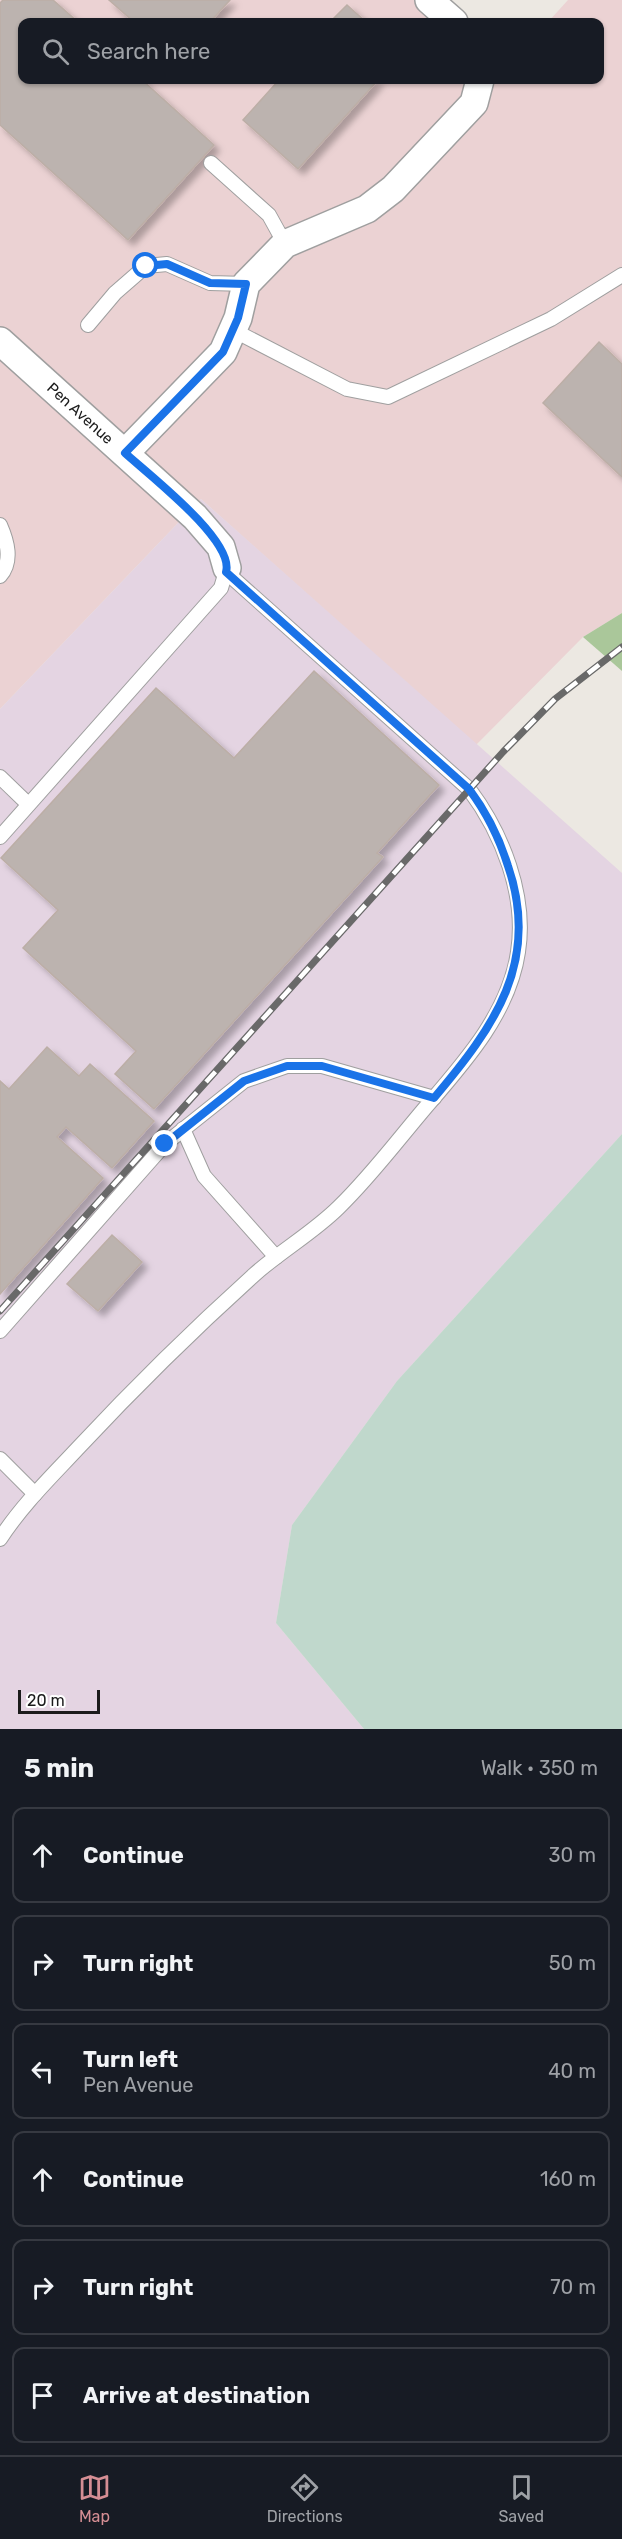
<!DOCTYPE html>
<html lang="en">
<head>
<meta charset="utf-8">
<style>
  body { margin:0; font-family:Rubik,sans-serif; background:#20242c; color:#f1f3f6 }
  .scale { position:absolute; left:18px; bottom:15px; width:82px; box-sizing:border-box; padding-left:6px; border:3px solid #1b1b1b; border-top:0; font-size:16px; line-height:21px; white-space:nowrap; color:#1b1b1b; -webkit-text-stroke:4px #fff; paint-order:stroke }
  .stop { position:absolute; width:18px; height:18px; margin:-14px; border:4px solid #1a73e8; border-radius:50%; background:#fff }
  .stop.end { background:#1a73e8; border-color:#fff; box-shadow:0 2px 6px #0008 }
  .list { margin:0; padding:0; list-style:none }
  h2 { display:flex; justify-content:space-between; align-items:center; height:78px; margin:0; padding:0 24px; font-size:26px }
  h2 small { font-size:20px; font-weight:400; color:#9ea1a6 }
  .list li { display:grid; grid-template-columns:39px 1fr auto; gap:18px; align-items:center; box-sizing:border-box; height:96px; margin:0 12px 12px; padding:0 12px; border:2px solid #363941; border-radius:12px }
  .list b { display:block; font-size:22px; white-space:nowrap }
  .list p { margin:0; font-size:20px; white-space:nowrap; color:#9ea1a6 }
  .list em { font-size:20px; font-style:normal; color:#9ea1a6 }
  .icon { flex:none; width:33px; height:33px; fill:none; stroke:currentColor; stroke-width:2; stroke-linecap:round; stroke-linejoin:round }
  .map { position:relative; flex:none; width:622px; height:1729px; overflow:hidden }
  .search { position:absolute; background:#171b24; box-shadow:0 2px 4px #0004; left:18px; right:18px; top:18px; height:66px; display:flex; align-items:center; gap:15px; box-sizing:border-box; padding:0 21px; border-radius:12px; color:#9ea1a6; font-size:22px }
  .sheet { height:726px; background:#171b24 }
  nav { display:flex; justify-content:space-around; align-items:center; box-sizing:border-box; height:84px; border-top:2px solid #363941; background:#171b24; font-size:16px; color:#9ea1a6 }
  nav a { display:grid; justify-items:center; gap:3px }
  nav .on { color:#d58e94 }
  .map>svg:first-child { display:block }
</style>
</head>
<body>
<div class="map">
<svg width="622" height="1729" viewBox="0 0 622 1729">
  <defs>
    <filter id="shadow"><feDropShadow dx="5.5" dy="5.5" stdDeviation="3" flood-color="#0004"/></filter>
  </defs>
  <rect width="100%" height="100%" fill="#ece8e2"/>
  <polygon fill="#ebd2d3" points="0,0 424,0 449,22 22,22 22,80 600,80 600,22 548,22 568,0 622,0 622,613 583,637 476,745 201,499 0,709"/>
  <polygon fill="#e4d4e2" points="201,499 622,873 622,1134 397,1381 292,1525 276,1623 364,1729 0,1729 0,709"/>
  <polygon fill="#aac79a" points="622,613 622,671 583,637"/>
  <polygon fill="#c0d8cc" points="622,1134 622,1729 364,1729 276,1623 292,1525 397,1381"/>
  <g fill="#bcb3af" stroke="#bcaea6" stroke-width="1.5" filter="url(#shadow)">
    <polygon points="3,0 53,0 78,22 22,22 22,80 142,80 214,145 128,240 0,125 0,3"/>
    <polygon points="109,0 230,0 210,22 134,22"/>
    <polygon points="347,5 366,22 330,22"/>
    <polygon points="279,80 378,80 298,169 243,120"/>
    <polygon points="599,342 622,364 622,477 543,403"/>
    <polygon points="314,671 439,785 377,853 383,857 154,1109 115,1074 136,1051 23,948 58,910 1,858 156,688 234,758"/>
    <polygon points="47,1047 79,1076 90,1064 154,1121 112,1168 66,1127 57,1137 103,1178 0,1294 0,1081 9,1089"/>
    <polygon points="112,1235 142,1262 98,1311 67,1284"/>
  </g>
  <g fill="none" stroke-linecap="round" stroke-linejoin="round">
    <g stroke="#9f9f9f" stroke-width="16">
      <g id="service">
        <polyline points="211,163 269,215 285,244"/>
        <polyline points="88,325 115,293 146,266 167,264 210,283 246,284"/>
        <polyline points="233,330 347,389 388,397 551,319 622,275"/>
        <path d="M0 525C7 541 13 561 0 576"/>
        <polyline points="0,777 28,804"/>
        <polyline points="0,837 221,588 227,568"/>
        <polyline points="183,1129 204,1176 276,1257"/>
        <polyline points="0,1331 165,1144 244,1081 287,1066 322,1066 434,1098"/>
        <polyline points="0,1459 35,1494"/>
        <path d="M0 1539C22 1505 51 1477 79 1447 135 1387 194 1329 255 1274 282 1250 314 1232 339 1207 370 1177 397 1141 425 1108 464 1063 509 1013 518 952 527 895 502 833 469 789L226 572"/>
      </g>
    </g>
    <g stroke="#9f9f9f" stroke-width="30">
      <g id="minor">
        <polyline points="429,0 454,22"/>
        <path id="s1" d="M0 341 195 517 221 547 227 568"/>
        <polyline points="125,453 223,352 238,318 246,284 285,244 367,209 393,189 474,103 480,80"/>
      </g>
    </g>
    <use href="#service" stroke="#fff" stroke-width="14"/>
    <use href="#minor" stroke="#fff" stroke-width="27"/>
    <g stroke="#696969" stroke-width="7">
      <polyline id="rail" points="0,1311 503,752 555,699 622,647"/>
    </g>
    <use href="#rail" stroke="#fff" stroke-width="4.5" stroke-dasharray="14" stroke-linecap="butt"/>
  </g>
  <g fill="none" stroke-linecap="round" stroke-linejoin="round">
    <path stroke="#1a73e8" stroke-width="8" d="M146 266 167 264 210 283 246 284 238 318 223 352 125 453C148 474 235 541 226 572L469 789C487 813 499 837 508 866 541 962 494 1027 434 1098L322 1066H287L244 1081 165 1144"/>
  </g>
  <g text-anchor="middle" stroke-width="4.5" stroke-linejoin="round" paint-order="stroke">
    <g font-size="15" fill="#1b1b1b" stroke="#fff">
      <text dy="5" stroke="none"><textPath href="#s1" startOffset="108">Pen Avenue</textPath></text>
    </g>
  </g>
</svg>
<div class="scale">20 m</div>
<div class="stop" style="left:146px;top:266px"></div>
<div class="stop end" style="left:165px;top:1144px"></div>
<div class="search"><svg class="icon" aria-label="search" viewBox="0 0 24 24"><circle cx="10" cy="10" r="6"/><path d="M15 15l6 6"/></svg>Search here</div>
</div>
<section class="sheet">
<h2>5 min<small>Walk · 350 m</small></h2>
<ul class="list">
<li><svg class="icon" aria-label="ahead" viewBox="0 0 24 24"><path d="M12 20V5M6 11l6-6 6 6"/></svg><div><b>Continue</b></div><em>30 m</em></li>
<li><svg class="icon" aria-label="right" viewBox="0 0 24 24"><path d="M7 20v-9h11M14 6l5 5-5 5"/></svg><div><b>Turn right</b></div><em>50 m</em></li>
<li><svg class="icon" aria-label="left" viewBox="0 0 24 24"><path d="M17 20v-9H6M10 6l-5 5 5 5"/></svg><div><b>Turn left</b><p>Pen Avenue</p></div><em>40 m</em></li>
<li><svg class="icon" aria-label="ahead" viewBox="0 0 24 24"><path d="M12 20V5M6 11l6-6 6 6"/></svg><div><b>Continue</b></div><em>160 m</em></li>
<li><svg class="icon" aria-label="right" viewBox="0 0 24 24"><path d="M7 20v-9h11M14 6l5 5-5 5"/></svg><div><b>Turn right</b></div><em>70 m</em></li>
<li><svg class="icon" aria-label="arrive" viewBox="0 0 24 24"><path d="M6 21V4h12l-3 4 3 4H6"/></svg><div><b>Arrive at destination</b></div></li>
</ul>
</section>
<nav>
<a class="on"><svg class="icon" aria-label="map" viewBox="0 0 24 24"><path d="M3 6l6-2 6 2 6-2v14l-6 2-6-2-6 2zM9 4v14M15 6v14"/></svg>Map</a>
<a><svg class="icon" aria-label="directions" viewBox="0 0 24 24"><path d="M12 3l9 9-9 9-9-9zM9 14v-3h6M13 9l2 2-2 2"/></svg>Directions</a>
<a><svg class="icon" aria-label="saved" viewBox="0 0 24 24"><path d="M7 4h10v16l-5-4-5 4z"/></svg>Saved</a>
</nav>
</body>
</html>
